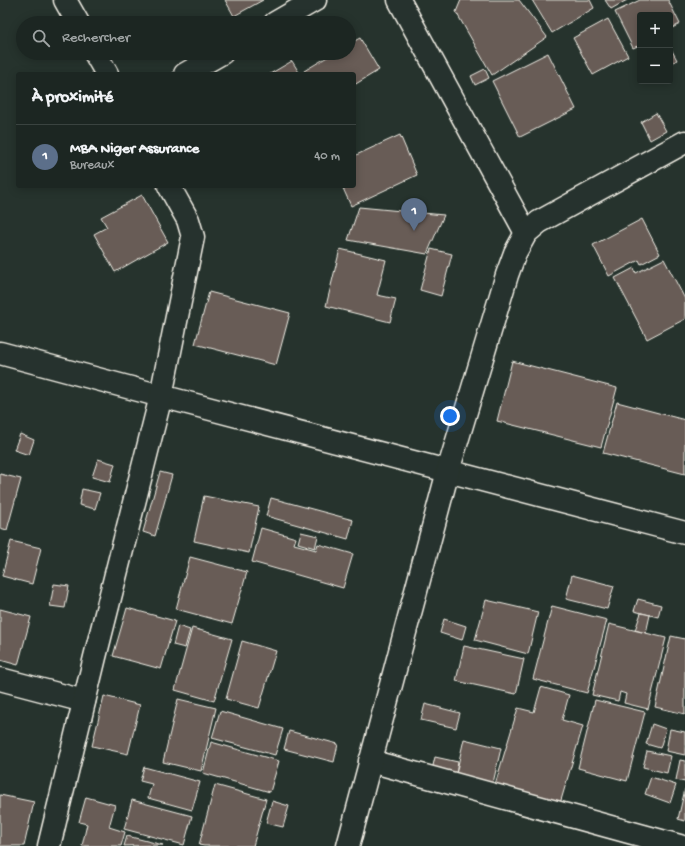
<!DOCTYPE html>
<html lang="fr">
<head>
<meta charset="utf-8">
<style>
  body { margin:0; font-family:"Gochi Hand",sans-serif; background:#252e2a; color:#f1f3f6 }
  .controls { position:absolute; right:12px; top:12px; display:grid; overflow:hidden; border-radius:4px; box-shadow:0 2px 10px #0003 }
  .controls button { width:36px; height:36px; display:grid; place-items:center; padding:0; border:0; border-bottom:1px solid #3a4340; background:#1c2622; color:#f1f3f6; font:20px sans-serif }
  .you { position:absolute; left:450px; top:416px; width:14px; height:14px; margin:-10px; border:3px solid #fff; border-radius:50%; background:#1a73e8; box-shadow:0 0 0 6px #1a73e833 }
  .badge { display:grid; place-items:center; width:26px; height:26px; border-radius:50%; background:#b45309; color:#fff; font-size:13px; font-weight:700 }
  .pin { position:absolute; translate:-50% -33px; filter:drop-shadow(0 1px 2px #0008) }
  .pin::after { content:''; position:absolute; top:21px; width:14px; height:12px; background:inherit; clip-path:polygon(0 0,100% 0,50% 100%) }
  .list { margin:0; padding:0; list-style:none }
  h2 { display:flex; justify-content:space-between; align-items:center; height:52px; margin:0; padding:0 16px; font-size:17px }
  h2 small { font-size:13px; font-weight:400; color:#a0a5a5 }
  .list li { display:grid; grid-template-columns:26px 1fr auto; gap:12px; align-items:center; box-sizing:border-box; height:64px; padding:0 16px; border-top:1px solid #3a4340 }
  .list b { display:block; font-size:15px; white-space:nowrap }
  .list p { margin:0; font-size:13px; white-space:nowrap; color:#a0a5a5 }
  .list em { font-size:13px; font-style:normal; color:#a0a5a5 }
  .icon { flex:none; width:22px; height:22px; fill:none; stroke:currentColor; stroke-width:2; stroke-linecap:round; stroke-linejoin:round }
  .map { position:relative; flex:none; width:685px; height:846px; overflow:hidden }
  .search { position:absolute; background:#1c2622; box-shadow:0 2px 10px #0003; left:16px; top:16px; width:340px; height:44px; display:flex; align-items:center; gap:10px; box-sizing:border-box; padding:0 14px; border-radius:22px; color:#a0a5a5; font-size:15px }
  .panel { position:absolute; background:#1c2622; box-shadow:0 2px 10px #0003; left:16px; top:72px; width:340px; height:116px; border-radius:4px }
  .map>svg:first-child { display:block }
</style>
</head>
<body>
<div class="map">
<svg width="685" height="846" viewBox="0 0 685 846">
  <rect width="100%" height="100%" fill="#26332d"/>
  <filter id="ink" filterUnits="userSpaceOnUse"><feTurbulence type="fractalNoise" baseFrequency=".025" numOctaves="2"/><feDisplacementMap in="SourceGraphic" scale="8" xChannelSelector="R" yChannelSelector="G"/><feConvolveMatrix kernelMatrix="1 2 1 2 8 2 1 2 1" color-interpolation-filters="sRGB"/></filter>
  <g filter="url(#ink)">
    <g fill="#675c57" stroke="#f4f1e8">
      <polygon points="225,0 263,0 234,16"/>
      <polygon points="461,0 519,0 547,37 492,75 456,12"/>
      <polygon points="532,0 590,0 594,8 552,33"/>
      <polygon points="605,0 627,0 611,9"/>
      <polygon points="640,0 668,0 680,24 670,29 670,15 640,15 640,45 633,48 615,12"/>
      <polygon points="608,19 628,56 593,75 573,38"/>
      <polygon points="360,38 379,70 354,85 354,74 305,74 304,71 334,53 349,53 349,44"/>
      <polygon points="670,47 677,60 670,64"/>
      <polygon points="548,53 576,109 520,137 492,81"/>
      <polygon points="292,61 300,74 270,74"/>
      <polygon points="485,69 489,78 475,85 471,76"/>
      <polygon points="656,113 666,131 650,140 641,122"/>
      <polygon points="400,135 417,175 351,206 342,186 354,186 354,156"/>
      <polygon points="142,195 168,242 115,272 94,234 107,227 101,217"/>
      <polygon points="359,207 444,215 427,254 348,240"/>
      <polygon points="642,219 660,254 641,264 639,260 609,276 593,245"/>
      <polygon points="340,249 386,260 377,295 396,299 390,322 326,306"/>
      <polygon points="431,249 452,254 441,296 420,290"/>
      <polygon points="664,259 685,299 685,319 647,339 615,278 634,268 636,273"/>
      <polygon points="209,292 290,313 276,365 195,344"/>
      <polygon points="512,361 617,388 601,447 497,421"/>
      <polygon points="617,402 685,420 685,474 603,453"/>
      <polygon points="20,434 34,440 29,455 14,450"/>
      <polygon points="98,459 115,464 110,482 92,477"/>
      <polygon points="160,472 172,475 155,536 143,532"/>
      <polygon points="0,474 21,479 7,530 0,528"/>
      <polygon points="82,489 100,493 95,509 79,505"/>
      <polygon points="204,496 259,507 249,553 194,541"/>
      <polygon points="271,498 353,520 348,539 266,516"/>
      <polygon points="261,528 296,538 294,544 316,550 318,544 353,554 343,588 252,562"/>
      <polygon points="301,532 318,536 315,548 298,543"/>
      <polygon points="11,541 41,548 32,584 2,576"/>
      <polygon points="190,557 247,572 232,624 176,609"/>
      <polygon points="572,575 614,586 607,609 566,599"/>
      <polygon points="54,584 69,586 65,608 50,606"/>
      <polygon points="638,599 661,605 658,617 634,611"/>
      <polygon points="486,600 538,612 528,654 475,640"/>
      <polygon points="552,606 607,620 587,693 533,679"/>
      <polygon points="127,608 175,621 161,669 113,656"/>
      <polygon points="0,609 31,617 18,665 0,660"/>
      <polygon points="641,613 650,615 646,633 635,630"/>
      <polygon points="444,619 466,626 462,640 440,633"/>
      <polygon points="609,624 666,638 648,709 624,703 626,694 620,692 618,701 592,695"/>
      <polygon points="178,626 190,630 185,648 173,645"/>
      <polygon points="192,628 232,639 214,701 175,690"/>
      <polygon points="671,636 685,639 685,714 655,707"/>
      <polygon points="242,641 276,651 259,708 226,699"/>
      <polygon points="464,646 524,659 516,694 456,681"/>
      <polygon points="541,687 569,695 562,720 583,726 559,807 494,788 518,708 534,712"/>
      <polygon points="104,696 140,705 128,754 92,746"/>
      <polygon points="178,699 216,708 201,771 163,762"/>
      <polygon points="595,700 645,712 627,781 578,768"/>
      <polygon points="425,704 460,713 456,728 421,720"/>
      <polygon points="220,711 283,729 275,755 212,738"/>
      <polygon points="652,724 666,729 660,748 646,744"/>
      <polygon points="670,729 685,732 685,755 666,751"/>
      <polygon points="289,731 338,744 334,762 284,749"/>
      <polygon points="464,739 501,748 493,783 456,774"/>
      <polygon points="211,742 279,761 270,792 203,773"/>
      <polygon points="647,751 671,756 667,773 643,767"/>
      <polygon points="435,757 458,762 456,774 432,770"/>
      <polygon points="680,760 685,761 685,782 676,780"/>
      <polygon points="144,767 200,782 192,810 148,798 152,784 140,781"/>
      <polygon points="651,777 676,785 670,803 645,794"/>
      <polygon points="215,785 266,799 253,846 204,846 199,845"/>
      <polygon points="685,789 685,821 678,819"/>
      <polygon points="0,795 34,802 24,846 0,846"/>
      <polygon points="86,797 115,805 109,827 125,832 121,846 82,846 87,824 79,822"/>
      <polygon points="132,800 192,816 184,845 124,829"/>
      <polygon points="272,801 289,806 283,827 266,823"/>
      <polygon points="127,836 163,845 124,846"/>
    </g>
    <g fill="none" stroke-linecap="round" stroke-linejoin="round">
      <g stroke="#f4f1e8" stroke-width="25">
        <g id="minor">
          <polyline points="65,0 78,23"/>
          <polyline points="399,0 526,233"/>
          <polyline points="275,23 315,0"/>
          <polyline points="95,53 107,74"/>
          <polyline points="185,74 222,53"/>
          <polyline points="0,353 161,396 685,533"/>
          <polyline points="0,679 84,701"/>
          <polyline points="370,761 680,846"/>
          <polyline points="49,846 95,657 161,396 193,237 188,220 169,186"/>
          <polyline points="348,846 448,471 507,275 515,253 526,233 539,222 685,142"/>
        </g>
      </g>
      <use href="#minor" stroke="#26332d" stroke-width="22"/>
    </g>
  </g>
</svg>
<div class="controls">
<button>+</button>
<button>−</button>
</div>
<div class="you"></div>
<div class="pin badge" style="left:414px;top:231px;background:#5c6f8a">1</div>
<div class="search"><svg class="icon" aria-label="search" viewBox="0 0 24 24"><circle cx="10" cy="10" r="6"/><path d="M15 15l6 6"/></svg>Rechercher</div>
<section class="panel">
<h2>À proximité<small></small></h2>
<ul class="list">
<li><span class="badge" style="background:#5c6f8a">1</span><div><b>MBA Niger Assurance</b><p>Bureaux</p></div><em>40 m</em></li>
</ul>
</section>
</div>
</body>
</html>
